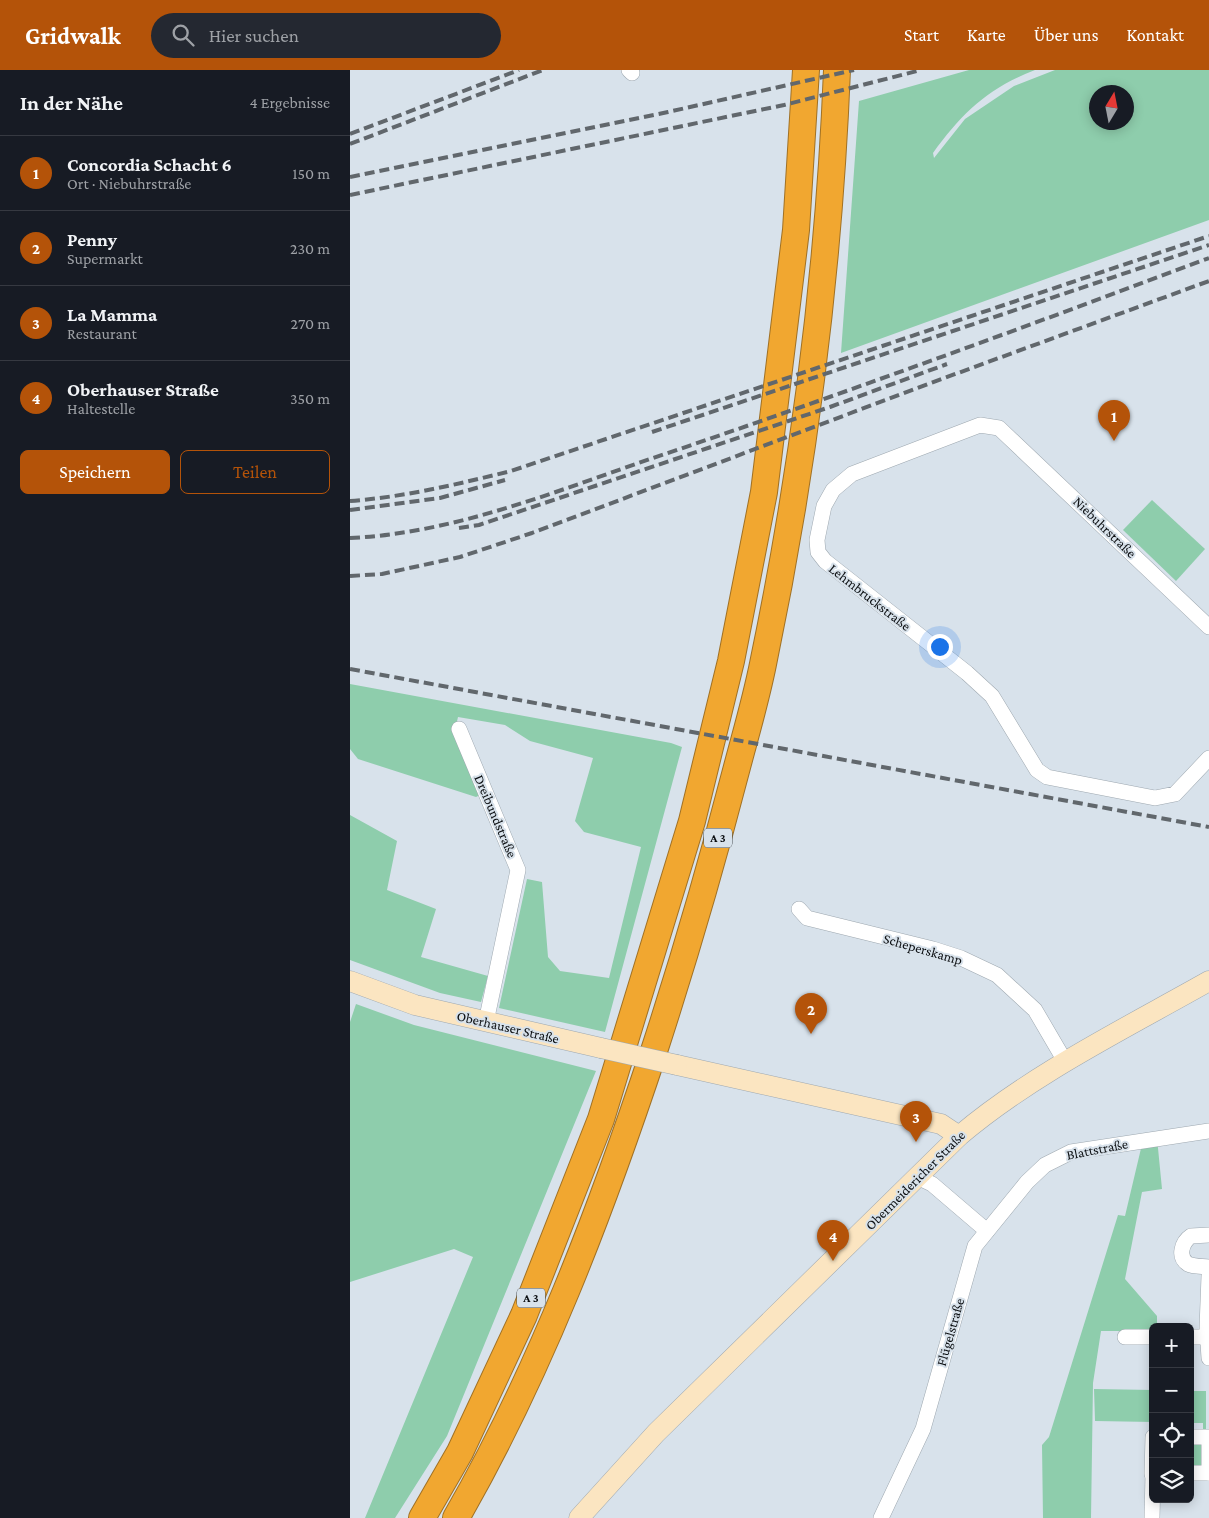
<!DOCTYPE html>
<html lang="de">
<head>
<meta charset="utf-8">
<style>
  body { margin:0; font-family:"Crimson Pro",serif; background:#242831; color:#f1f3f6 }
  .controls { position:absolute; right:15px; bottom:15px; display:grid; overflow:hidden; border-radius:8px; box-shadow:0 2px 12px #0003 }
  .controls button { width:45px; height:45px; display:grid; place-items:center; padding:0; border:0; border-bottom:1px solid #363941; background:#171b24; color:#f1f3f6; font:25px sans-serif }
  .compass { position:absolute; left:739px; top:15px; width:45px; height:45px; border-radius:50%; background:#171b24; box-shadow:0 2px 12px #0003; rotate:10deg }
  .you { position:absolute; left:589px; top:576px; width:18px; height:18px; margin:-12px; border:4px solid #fff; border-radius:50%; background:#1a73e8; box-shadow:0 0 0 8px #1a73e833 }
  .badge { display:grid; place-items:center; width:32px; height:32px; border-radius:50%; background:#b45309; color:#fff; font-size:16px; font-weight:700 }
  .pin { position:absolute; translate:-50% -41px; filter:drop-shadow(0 1px 2px #0008) }
  .pin::after { content:''; position:absolute; top:26px; width:18px; height:15px; background:inherit; clip-path:polygon(0 0,100% 0,50% 100%) }
  .list { margin:0; padding:0; list-style:none }
  h2 { display:flex; justify-content:space-between; align-items:center; height:65px; margin:0; padding:0 20px; font-size:21px }
  h2 small { font-size:16px; font-weight:400; color:#9ea1a6 }
  .list li { display:grid; grid-template-columns:32px 1fr auto; gap:15px; align-items:center; box-sizing:border-box; height:75px; padding:0 20px; border-top:1px solid #363941 }
  .list b { display:block; font-size:19px; white-space:nowrap }
  .list p { margin:0; font-size:16px; white-space:nowrap; color:#9ea1a6 }
  .list em { font-size:16px; font-style:normal; color:#9ea1a6 }
  .actions { display:flex; gap:10px; padding:15px 20px }
  .actions a { flex:1; padding:11px 0; border:1px solid #b45309; border-radius:8px; text-align:center; font-size:18px; color:#b45309 }
  .actions .main { background:#b45309; color:#fff }
  .icon { flex:none; width:28px; height:28px; fill:none; stroke:currentColor; stroke-width:2; stroke-linecap:round; stroke-linejoin:round }
  .map { position:relative; flex:none; width:859px; height:1448px; overflow:hidden }
  header { display:flex; align-items:center; gap:30px; box-sizing:border-box; height:70px; padding:0 25px; background:#b45309; color:#fff }
  header strong { font-size:24px }
  nav { display:flex; gap:28px; margin-inline-start:auto; font-size:18px }
  .search { width:350px; height:45px; background:#242831; display:flex; align-items:center; gap:12px; box-sizing:border-box; padding:0 18px; border-radius:28px; color:#9ea1a6; font-size:19px }
  main { display:flex }
  aside { flex:1; background:#171b24 }
  .map>svg:first-child { display:block }
</style>
</head>
<body>
<header>
<strong>Gridwalk</strong>
<div class="search"><svg class="icon" aria-label="search" viewBox="0 0 24 24"><circle cx="10" cy="10" r="6"/><path d="M15 15l6 6"/></svg>Hier suchen</div>
<nav><a>Start</a><a>Karte</a><a>Über uns</a><a>Kontakt</a></nav>
</header>
<main>
<aside>
<h2>In der Nähe<small>4 Ergebnisse</small></h2>
<ul class="list">
<li><span class="badge">1</span><div><b>Concordia Schacht 6</b><p>Ort · Niebuhrstraße</p></div><em>150 m</em></li>
<li><span class="badge">2</span><div><b>Penny</b><p>Supermarkt</p></div><em>230 m</em></li>
<li><span class="badge">3</span><div><b>La Mamma</b><p>Restaurant</p></div><em>270 m</em></li>
<li><span class="badge">4</span><div><b>Oberhauser Straße</b><p>Haltestelle</p></div><em>350 m</em></li>
</ul>
<div class="actions"><a class="main">Speichern</a><a>Teilen</a></div>
</aside>
<div class="map">
<svg width="859" height="1448" viewBox="0 0 859 1448">
  <rect width="100%" height="100%" fill="#d8e2eb"/>
  <g fill="#8ecdac" fill-rule="evenodd">
    <path d="M619 0H685C638 18 612 43 583 83L584 88 615 49 664 16 705 0H859V150L491 283 509 31ZM746 22H776V52H746Z"/>
    <polygon points="802,430 855,479 826,511 773,460"/>
    <polygon points="0,614 321,673 332,677 255,962 149,938 177,809 192,812 198,887 210,901 259,908 291,777 234,762 225,751 243,688 180,671 155,655 108,647 105,660 130,725 126,727 8,689 0,679"/>
    <polygon points="0,745 47,771 37,820 86,839 71,887 138,906 131,932 90,923 0,890"/>
    <polygon points="6,934 64,955 246,1001 97,1366 45,1448 15,1448 123,1187 104,1179 0,1212 0,952"/>
    <polygon points="807,1068 812,1119 792,1122 775,1209 807,1246 807,1257 803,1257 803,1261 751,1261 743,1313 741,1448 693,1448 692,1375 699,1367 768,1145 775,1146 793,1070"/>
    <polygon points="744,1319 803,1320 803,1352 745,1351"/>
    <polygon points="840,1321 856,1321 856,1361 853,1361 853,1353 840,1353"/>
    <polygon points="840,1372 854,1375 853,1397 840,1399"/>
  </g>
  <g fill="none" stroke-linecap="round" stroke-linejoin="round">
    <g stroke="#9ea8b0" stroke-width="16">
      <g id="street">
        <polyline points="279,0 282,3"/>
        <polyline points="859,557 649,358 630,355 502,404 483,420 474,436 467,470 468,482 475,491 617,603 642,626 687,700 697,707 805,728 825,724 859,688"/>
        <polyline points="109,659 168,800 136,952"/>
        <polyline points="449,839 457,848 583,879 611,888 647,905 685,940 716,993"/>
        <polyline points="567,1107 582,1114 637,1161"/>
        <path d="M859 1165 841 1166C832 1172 827 1187 838 1194 844 1197 853 1196 859 1197"/>
        <polyline points="859,1206 857,1258 859,1288"/>
        <polyline points="775,1267 803,1267"/>
        <polyline points="840,1267 859,1267"/>
        <polyline points="840,1367 859,1367"/>
        <polyline points="840,1403 859,1403"/>
        <polyline points="859,1403 859,1369"/>
        <polyline points="802,1404 803,1367"/>
        <polyline points="531,1448 573,1359 625,1176 677,1112 695,1095 721,1082 859,1061"/>
        <polyline points="802,1448 803,1404"/>
      </g>
    </g>
    <g stroke="#9ea8b0" stroke-width="21">
      <g id="secondary">
        <polyline points="0,911 65,935 251,978"/>
        <polyline points="327,995 591,1054 609,1066"/>
        <path d="M229 1448 306 1363 609 1066C682 1004 776 958 859 911"/>
      </g>
    </g>
    <g stroke="#a07125" stroke-width="28">
      <g id="highway">
        <polyline points="72,1448 110,1382 174,1245 251,1049 342,751 381,591 414,422 446,160 456,0"/>
        <path d="M106 1448C190 1302 251 1141 304 981 335 886 362 793 387 697 396 663 406 629 413 594 454 398 479 200 487 0"/>
      </g>
    </g>
    <use href="#street" stroke="#fff" stroke-width="15"/>
    <use href="#secondary" stroke="#fbe5c1" stroke-width="20"/>
    <use href="#highway" stroke="#f1a730" stroke-width="26"/>
    <g stroke="#61676c" stroke-width="4" stroke-dasharray="10 5" stroke-linecap="butt">
      <polyline points="0,64 169,0"/>
      <polyline points="0,74 193,0"/>
      <polyline points="0,107 318,42 504,0"/>
      <polyline points="0,125 434,35 571,0"/>
      <polyline points="302,362 859,175"/>
      <path d="M0 431C55 427 108 414 161 401L859 166"/>
      <polyline points="0,440 90,428 155,410"/>
      <polyline points="109,458 129,455 480,337 597,294"/>
      <path d="M0 468C109 463 213 418 315 384 498 322 678 256 859 188"/>
      <polyline points="0,506 32,504 110,487 182,463 578,314 859,211"/>
      <polyline points="0,599 859,757"/>
    </g>
    <g stroke="#9ea8b0" stroke-width="21" stroke-linecap="butt">
      <polyline id="secondary-bridge" points="251,978 327,995"/>
    </g>
    <use href="#secondary-bridge" stroke="#fbe5c1" stroke-width="20"/>
  </g>
  <g text-anchor="middle" stroke-width="4" stroke-linejoin="round" paint-order="stroke">
    <g fill="#d8e2eb" stroke="#484e52" stroke-width="1">
      <rect x="354" y="758.5" width="28" height="19" rx="4"/>
      <rect x="167" y="1218.5" width="28" height="19" rx="4"/>
    </g>
    <g font-size="12" font-weight="bold" fill="#0b0e11">
      <text x="368" y="772">A 3</text>
      <text x="181" y="1232">A 3</text>
    </g>
    <g font-size="14" fill="#0b0e11" stroke="#d8e2eb">
      <text transform="translate(755 457) rotate(44)" y="5">Niebuhrstraße</text>
      <text transform="translate(520 527) rotate(38)" y="5">Lehmbruckstraße</text>
      <text transform="translate(146 746) rotate(67)" y="5">Dreibundstraße</text>
      <text transform="translate(573 879) rotate(16)" y="5">Scheperskamp</text>
      <text transform="translate(158 957) rotate(13)" y="5">Oberhauser Straße</text>
      <text transform="translate(747 1079) rotate(-11)" y="5">Blattstraße</text>
      <text transform="translate(565 1110) rotate(-45)" y="5">Obermeidericher Straße</text>
      <text transform="translate(600 1262) rotate(-74)" y="5">Flügelstraße</text>
    </g>
  </g>
</svg>
<div class="controls">
<button>+</button>
<button>−</button>
<button><svg class="icon" aria-label="locate" viewBox="0 0 24 24"><circle cx="12" cy="12" r="6"/><path d="M12 2v4M12 18v4M2 12h4M18 12h4"/></svg></button>
<button><svg class="icon" aria-label="layers" viewBox="0 0 24 24"><path d="M12 4l9 5-9 5-9-5zM3 14l9 5 9-5"/></svg></button>
</div>
<svg class="compass" viewBox="-18 -18 36 36"><path d="M0-13l5 13h-10z" fill="#e53935"/><path d="M0 13l5-13h-10z" fill="#9ea1a6"/></svg>
<div class="you"></div>
<div class="pin badge" style="left:764px;top:371px">1</div>
<div class="pin badge" style="left:461px;top:964px">2</div>
<div class="pin badge" style="left:566px;top:1072px">3</div>
<div class="pin badge" style="left:483px;top:1191px">4</div>
</div>
</main>
</body>
</html>
